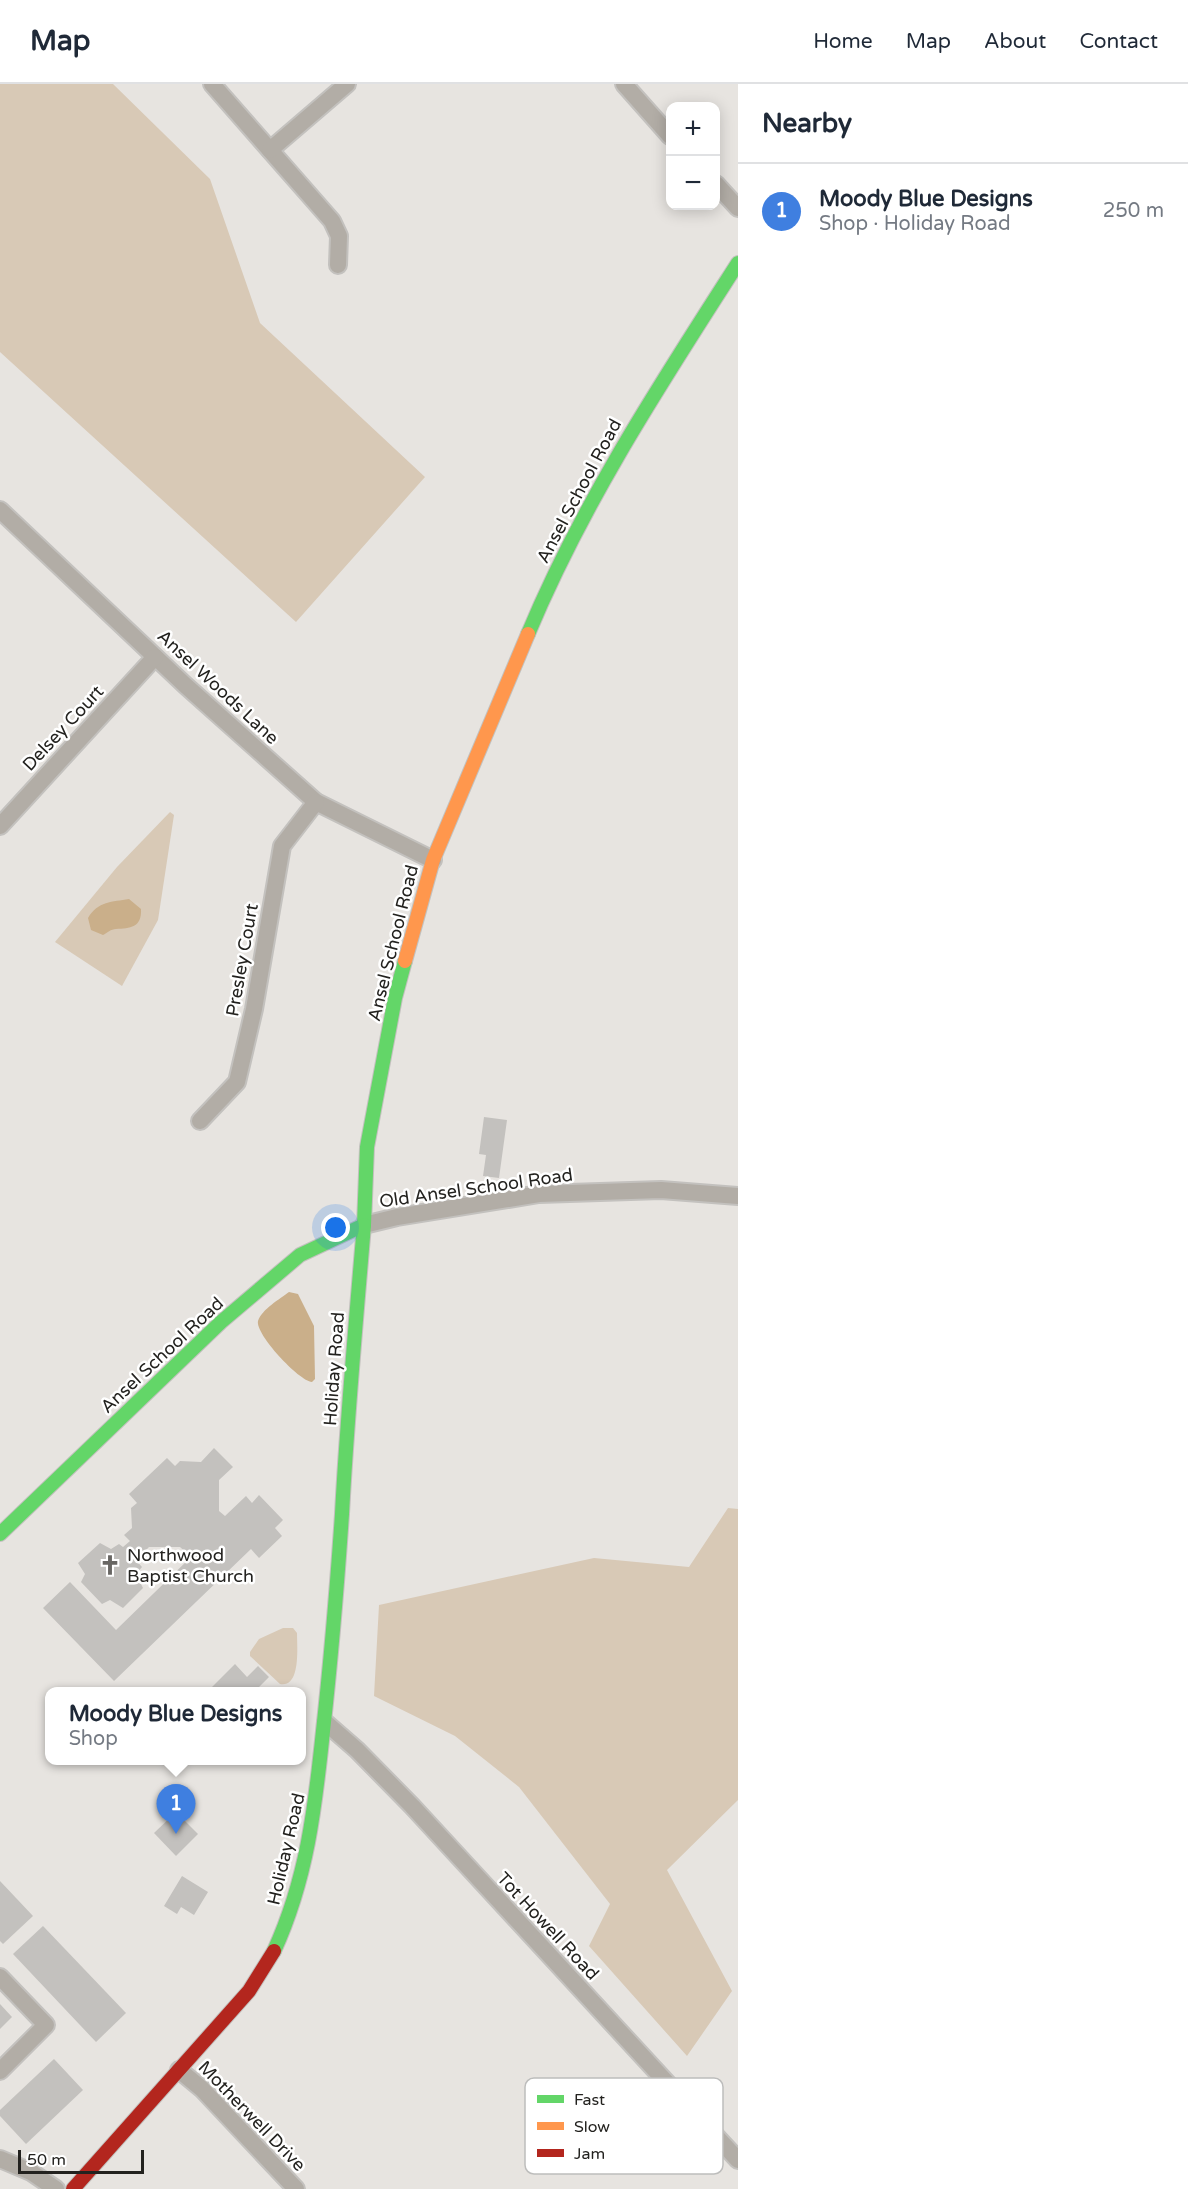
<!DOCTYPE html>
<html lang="en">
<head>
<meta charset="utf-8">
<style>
  body { margin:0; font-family:"Varela Round",sans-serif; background:#f6f6f7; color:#1f2937 }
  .controls { position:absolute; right:18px; top:18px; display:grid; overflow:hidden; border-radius:12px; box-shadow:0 3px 15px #0003 }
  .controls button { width:54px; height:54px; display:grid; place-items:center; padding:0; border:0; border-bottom:2px solid #e0e1e3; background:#fff; color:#1f2937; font:30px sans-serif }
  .scale { position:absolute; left:18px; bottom:15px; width:126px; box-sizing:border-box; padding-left:6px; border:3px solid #23221f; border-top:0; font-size:16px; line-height:21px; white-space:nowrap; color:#23221f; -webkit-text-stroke:4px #fff; paint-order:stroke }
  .you { position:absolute; left:336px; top:1144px; width:21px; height:21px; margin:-15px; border:4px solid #fff; border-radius:50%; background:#1a73e8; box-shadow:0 0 0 9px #1a73e833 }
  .badge { display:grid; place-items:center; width:39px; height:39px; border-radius:50%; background:#b45309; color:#fff; font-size:20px; font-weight:700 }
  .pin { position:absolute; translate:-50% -50px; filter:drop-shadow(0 2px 3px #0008) }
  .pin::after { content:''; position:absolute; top:32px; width:21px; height:18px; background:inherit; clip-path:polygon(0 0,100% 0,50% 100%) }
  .popup { position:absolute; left:45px; top:1603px; width:261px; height:78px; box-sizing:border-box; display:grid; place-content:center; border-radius:12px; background:#fff; filter:drop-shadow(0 2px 4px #0005); font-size:20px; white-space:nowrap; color:#747a83 }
  .popup b { font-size:22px; color:#1f2937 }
  .popup::after { content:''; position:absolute; left:50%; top:100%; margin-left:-12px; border:12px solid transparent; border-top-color:#fff }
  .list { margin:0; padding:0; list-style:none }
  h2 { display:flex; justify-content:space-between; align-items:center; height:78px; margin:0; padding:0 24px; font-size:26px }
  h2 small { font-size:20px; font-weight:400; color:#747a83 }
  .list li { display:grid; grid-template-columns:39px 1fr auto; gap:18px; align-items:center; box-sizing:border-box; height:96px; padding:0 24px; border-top:2px solid #e0e1e3 }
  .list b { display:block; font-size:22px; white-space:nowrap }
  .list p { margin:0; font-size:20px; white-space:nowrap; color:#747a83 }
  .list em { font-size:20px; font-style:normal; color:#747a83 }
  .map { position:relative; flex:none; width:738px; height:2105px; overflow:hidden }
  header { display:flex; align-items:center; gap:36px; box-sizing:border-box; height:84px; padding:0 30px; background:#fff; border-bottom:2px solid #e0e1e3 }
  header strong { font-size:28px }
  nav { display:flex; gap:33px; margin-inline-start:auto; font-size:21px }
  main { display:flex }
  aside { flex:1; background:#fff }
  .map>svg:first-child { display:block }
</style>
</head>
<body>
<header>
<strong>Map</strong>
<nav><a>Home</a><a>Map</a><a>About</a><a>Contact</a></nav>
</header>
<main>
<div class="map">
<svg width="738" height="2105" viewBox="0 0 738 2105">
  <rect width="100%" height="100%" fill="#e7e4e0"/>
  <g fill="#d8c9b6">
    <polygon points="0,0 113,0 210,95 260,239 425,393 296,538 0,268"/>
    <polygon points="170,728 174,731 158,836 122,902 55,858 117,783"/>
    <polygon points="728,1424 738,1425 738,1716 667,1786 732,1907 687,1972 589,1862 610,1820 519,1703 455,1652 374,1612 379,1521 594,1474 689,1483"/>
    <path d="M283 1544H293L297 1549C297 1563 301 1604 280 1600L250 1572V1568L259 1555Z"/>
  </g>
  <g fill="#caaf8a">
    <path d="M129 815 141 825C142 844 130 844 116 845 111 845 107 849 103 851L91 846 88 834C98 817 112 818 129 815Z"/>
    <path d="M289 1208 298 1210 314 1242 315 1295 312 1298C299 1297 255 1250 258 1237 262 1225 280 1215 289 1208Z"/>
  </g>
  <g fill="#c3c1be">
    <polygon points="484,1033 507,1036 499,1094 483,1092 486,1071 479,1070"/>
    <polygon points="214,1364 233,1383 219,1396 219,1427 225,1432 246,1412 252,1419 259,1411 283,1436 275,1444 282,1452 259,1474 251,1465 114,1597 43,1524 70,1498 116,1546 191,1473 180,1463 149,1463 142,1470 137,1465 132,1472 142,1483 136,1490 143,1504 123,1524 110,1516 102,1520 81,1498 85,1490 78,1479 100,1459 111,1465 119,1460 123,1463 130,1457 124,1451 132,1444 131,1424 137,1419 129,1410 167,1374 175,1382 180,1377 201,1378"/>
    <polygon points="235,1580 247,1593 258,1582 269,1593 258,1604 262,1608 207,1608"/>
    <polygon points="176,1728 198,1750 176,1772 154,1749"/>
    <polygon points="182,1792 208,1808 194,1831 181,1823 177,1830 164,1822"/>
    <polygon points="0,1797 33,1832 3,1860 0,1857"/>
    <polygon points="43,1842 126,1929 96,1958 13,1870"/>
    <polygon points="0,1920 12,1933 0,1945"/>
    <polygon points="54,1975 83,2006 26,2060 0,2032 0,2026"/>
  </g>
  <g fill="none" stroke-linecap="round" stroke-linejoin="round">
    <g stroke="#c3c1be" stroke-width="20">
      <g id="street">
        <polyline points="212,0 332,137 339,152 338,181"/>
        <polyline points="624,0 670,52"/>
        <polyline points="270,66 347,0"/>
        <polyline points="716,100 738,124"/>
        <polyline points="0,426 185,601 316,718 433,776"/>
        <polyline points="0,742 155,573"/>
        <polyline points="200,1037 237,998 254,925 282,762 316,718"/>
        <polyline points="364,1141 397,1133 539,1110 661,1106 738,1112"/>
        <polyline points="326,1639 357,1666 412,1722 738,2076"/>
        <polyline points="0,1893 46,1941 0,1987"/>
        <polyline points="179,1986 202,2005 296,2105"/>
        <polyline points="0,2075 31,2088 56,2105"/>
      </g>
    </g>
    <g stroke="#c3c1be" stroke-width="16">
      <g id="fast">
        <path d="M528 550C583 418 661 299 738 179"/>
        <polyline points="0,1450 221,1238 300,1171 364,1141 367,1063 395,914 405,877"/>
        <path d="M274 1867C307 1795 315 1724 323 1647 331 1575 337 1503 342 1430 347 1334 356 1237 364 1141"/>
      </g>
    </g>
    <g stroke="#c3c1be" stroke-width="16">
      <polyline id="slow" points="405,877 433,776 528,550"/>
    </g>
    <g stroke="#c3c1be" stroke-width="16">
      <polyline id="jam" points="73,2105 249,1907 274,1867"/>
    </g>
    <use href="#street" stroke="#b2ada6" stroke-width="16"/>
    <use href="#fast" stroke="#63d668" stroke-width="14"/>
    <use href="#slow" stroke="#ff974d" stroke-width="14"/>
    <use href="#jam" stroke="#b3261e" stroke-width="14"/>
  </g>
  <defs>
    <g id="church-bare" transform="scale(1.62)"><path d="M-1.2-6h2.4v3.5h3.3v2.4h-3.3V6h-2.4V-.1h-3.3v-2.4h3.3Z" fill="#686663" stroke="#fff" stroke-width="2.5" paint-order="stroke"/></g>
  </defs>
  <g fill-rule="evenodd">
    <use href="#church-bare" x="110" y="1481"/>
  </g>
  <g text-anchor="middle" stroke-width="5" stroke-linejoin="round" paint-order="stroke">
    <g font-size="18" fill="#23221f" stroke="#fff">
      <text transform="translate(579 407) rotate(-62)" y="6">Ansel School Road</text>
      <text transform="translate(218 603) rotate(43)" y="6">Ansel Woods Lane</text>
      <text transform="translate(63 644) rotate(-47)" y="6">Delsey Court</text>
      <text transform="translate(393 859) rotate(-76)" y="6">Ansel School Road</text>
      <text transform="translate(242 876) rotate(-80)" y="6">Presley Court</text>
      <text transform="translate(476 1104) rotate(-8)" y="6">Old Ansel School Road</text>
      <text transform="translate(162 1271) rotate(-43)" y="6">Ansel School Road</text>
      <text transform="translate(334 1285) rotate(-86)" y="6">Holiday Road</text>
      <text transform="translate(286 1765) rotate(-77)" y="6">Holiday Road</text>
      <text transform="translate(548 1842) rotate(47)" y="6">Tot Howell Road</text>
      <text transform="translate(252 2032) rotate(46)" y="6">Motherwell Drive</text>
    </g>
    <g font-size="18" fill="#23221f" stroke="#fff" text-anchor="start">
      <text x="127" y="1477">Northwood<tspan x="127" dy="21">Baptist Church</tspan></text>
    </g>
  </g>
  <rect x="525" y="1994" width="198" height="96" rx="9" fill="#fff" stroke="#bdbdbc" stroke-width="1.5"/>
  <rect x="537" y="2011" width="27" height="8" fill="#63d668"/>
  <rect x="537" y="2038" width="27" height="8" fill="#ff974d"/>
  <rect x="537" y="2065" width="27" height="8" fill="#b3261e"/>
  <g font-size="16" fill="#23221f">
    <text x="574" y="2021">Fast</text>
    <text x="574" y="2048">Slow</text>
    <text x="574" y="2075">Jam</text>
  </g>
</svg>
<div class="controls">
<button>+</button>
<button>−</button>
</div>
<div class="scale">50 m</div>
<div class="you"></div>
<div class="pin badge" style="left:176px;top:1750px;background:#3f7fe0">1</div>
<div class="popup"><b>Moody Blue Designs</b>Shop</div>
</div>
<aside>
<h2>Nearby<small></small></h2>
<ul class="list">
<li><span class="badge" style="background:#3f7fe0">1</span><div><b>Moody Blue Designs</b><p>Shop · Holiday Road</p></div><em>250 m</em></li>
</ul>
</aside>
</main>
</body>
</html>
